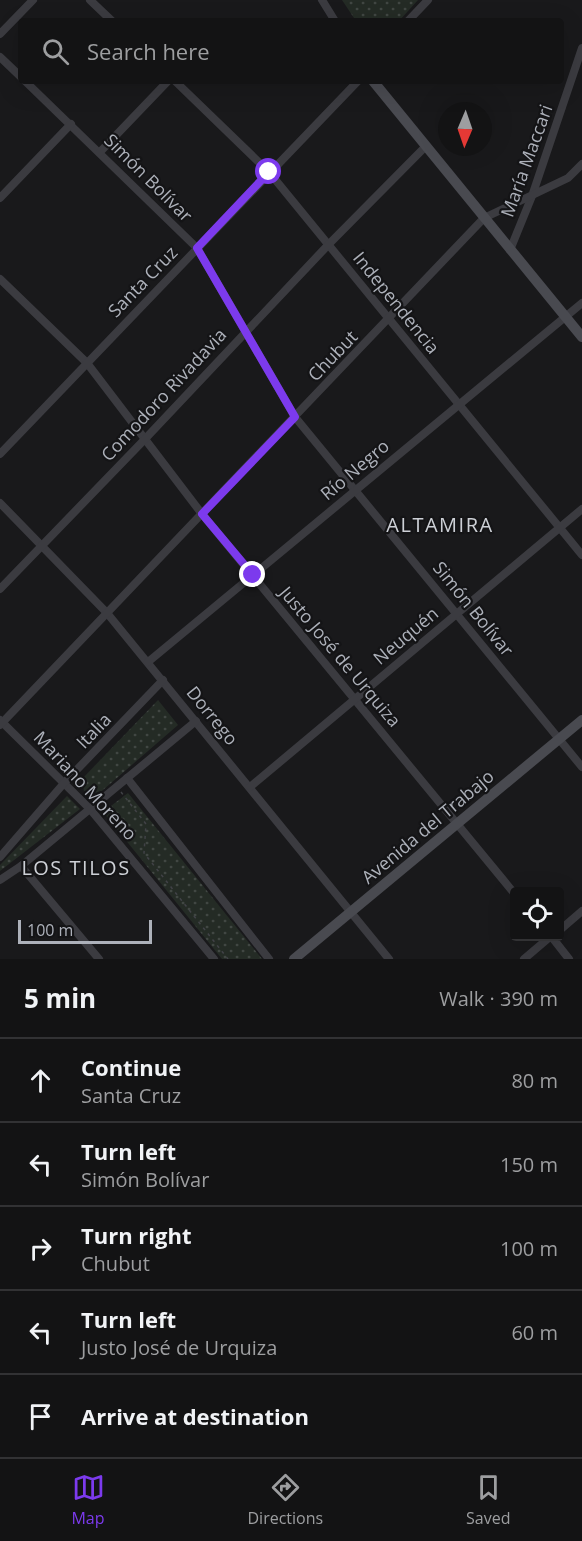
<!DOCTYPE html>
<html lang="en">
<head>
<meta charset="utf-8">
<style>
  body { margin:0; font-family:"Open Sans",sans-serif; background:#1c1c1d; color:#f1f3f6 }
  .controls { position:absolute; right:18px; bottom:18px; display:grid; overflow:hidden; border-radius:6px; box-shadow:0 6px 24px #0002 }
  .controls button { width:54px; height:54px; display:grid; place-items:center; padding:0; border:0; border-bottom:2px solid #323234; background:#131314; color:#f1f3f6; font:30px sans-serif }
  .compass { position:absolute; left:438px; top:102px; width:54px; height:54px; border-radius:50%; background:#131314; box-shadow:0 6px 24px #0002; rotate:182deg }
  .scale { position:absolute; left:18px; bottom:15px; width:134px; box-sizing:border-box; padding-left:6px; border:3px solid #adb1ba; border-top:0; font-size:16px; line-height:21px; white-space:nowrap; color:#adb1ba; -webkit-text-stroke:4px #141416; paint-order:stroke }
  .stop { position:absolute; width:18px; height:18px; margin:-14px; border:4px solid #7c3aed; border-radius:50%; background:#fff }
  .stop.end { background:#7c3aed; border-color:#fff; box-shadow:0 2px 6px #0008 }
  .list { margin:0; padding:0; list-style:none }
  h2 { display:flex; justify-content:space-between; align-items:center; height:78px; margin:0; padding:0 24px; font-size:26px }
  h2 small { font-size:20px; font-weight:400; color:#9d9ea0 }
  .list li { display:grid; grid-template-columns:39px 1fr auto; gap:18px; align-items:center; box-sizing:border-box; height:84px; padding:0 24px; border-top:2px solid #323234 }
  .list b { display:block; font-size:22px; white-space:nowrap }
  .list p { margin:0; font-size:20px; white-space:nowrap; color:#9d9ea0 }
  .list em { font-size:20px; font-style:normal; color:#9d9ea0 }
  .icon { flex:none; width:33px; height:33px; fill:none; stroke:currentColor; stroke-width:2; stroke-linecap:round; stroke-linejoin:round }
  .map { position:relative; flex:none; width:582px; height:959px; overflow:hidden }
  .search { position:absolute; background:#131314; box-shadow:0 6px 24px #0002; left:18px; right:18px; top:18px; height:66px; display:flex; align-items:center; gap:15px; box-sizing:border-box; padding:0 21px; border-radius:6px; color:#9d9ea0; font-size:22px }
  .sheet { height:498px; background:#131314 }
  nav { display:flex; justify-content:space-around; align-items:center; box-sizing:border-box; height:84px; border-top:2px solid #323234; background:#131314; font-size:16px; color:#9d9ea0 }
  nav a { display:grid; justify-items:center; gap:3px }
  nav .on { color:#7c3aed }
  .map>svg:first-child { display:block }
</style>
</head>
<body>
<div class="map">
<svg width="582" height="959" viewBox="0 0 582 959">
  <defs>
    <pattern id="green-dots" width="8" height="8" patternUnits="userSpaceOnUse" patternTransform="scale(1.5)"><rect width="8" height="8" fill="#242b25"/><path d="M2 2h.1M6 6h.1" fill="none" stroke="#414743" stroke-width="1.8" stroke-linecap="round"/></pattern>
  </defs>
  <rect width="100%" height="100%" fill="#19191b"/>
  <g fill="url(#green-dots)">
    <polygon points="342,0 418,0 399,21 356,21"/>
    <polygon points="158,700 178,725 96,796 84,791 82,779"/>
    <polygon points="128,793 262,959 222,959 103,812"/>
    <polygon points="67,796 80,809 0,871 0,865"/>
  </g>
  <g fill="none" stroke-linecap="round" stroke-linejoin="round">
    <polyline stroke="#414247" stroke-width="1.5" stroke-dasharray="3 4.5" stroke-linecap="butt" points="121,792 146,824 144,853 228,959"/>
    <g stroke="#3b3b40" stroke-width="8">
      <polyline points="90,0 112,21"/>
      <polyline points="322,0 335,21"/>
      <polyline points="408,21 428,0"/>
      <polyline points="0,34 33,0"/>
      <polyline points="0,57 21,77"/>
      <polyline points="25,81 197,248 295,417 582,767"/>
      <polyline points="175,81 269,172 582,555"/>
      <polyline points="100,152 168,81"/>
      <polyline points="0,198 71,124"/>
      <polyline points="510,250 532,196 582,48"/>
      <polyline points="0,279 87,363 202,514 514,893"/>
      <polyline points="0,454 358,81"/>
      <polyline points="0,503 107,613 389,959"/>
      <polyline points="0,589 145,439 329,244 426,146"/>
      <polyline points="148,662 582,303"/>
      <polyline points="0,720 90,809 214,959"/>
      <polyline points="0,725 484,218 568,178 582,164"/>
      <polyline points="127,778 269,959"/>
      <polyline points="250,787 582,509"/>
      <polyline points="0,857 65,782 163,680"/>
      <polyline points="21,866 99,959"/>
      <polyline points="0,880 21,866 196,721"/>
      <polyline points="560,930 582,911"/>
      <polyline points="551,936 569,959"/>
      <polyline points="524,959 551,936"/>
    </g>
    <g stroke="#494a50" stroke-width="10">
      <polyline points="373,81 582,337"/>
      <polyline points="294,959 582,720"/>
    </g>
  </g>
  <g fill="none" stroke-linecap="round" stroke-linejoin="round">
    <polyline stroke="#7c3aed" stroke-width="8" points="253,575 202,514 295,417 197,248 269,172"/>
  </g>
  <g text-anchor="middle" stroke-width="4.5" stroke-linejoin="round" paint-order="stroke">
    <g font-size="18" fill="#adb1ba" stroke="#141416">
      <text transform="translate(527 161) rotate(-70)" y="6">María Maccari</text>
      <text transform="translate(148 178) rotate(45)" y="6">Simón Bolívar</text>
      <text transform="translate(143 282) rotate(-46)" y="6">Santa Cruz</text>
      <text transform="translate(396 303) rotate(51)" y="6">Independencia</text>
      <text transform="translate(333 356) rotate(-46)" y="6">Chubut</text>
      <text transform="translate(164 395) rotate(-47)" y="6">Comodoro Rivadavia</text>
      <text transform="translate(355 470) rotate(-40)" y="6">Río Negro</text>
      <text transform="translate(473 609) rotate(51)" y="6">Simón Bolívar</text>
      <text transform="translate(406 636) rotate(-40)" y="6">Neuquén</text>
      <text transform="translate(340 657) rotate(50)" y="6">Justo José de Urquiza</text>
      <text transform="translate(212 716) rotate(51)" y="6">Dorrego</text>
      <text transform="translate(94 731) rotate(-46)" y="6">Italia</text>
      <text transform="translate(85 786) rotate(47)" y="6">Mariano Moreno</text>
      <text transform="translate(428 827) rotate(-40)" y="6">Avenida del Trabajo</text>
    </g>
    <g font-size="20" letter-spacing="1.5" fill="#cdd0d6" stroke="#141416">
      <text x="440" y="532">ALTAMIRA</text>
      <text x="76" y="875">LOS TILOS</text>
    </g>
  </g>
</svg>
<div class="controls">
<button><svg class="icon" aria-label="locate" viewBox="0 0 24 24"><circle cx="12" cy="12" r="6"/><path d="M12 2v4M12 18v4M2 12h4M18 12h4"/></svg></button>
</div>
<svg class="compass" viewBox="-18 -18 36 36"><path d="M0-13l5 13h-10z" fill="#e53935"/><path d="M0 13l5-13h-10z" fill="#9d9ea0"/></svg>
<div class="scale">100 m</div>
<div class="stop" style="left:269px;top:172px"></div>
<div class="stop end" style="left:253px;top:575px"></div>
<div class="search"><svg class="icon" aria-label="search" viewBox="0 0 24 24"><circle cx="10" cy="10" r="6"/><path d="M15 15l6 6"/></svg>Search here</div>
</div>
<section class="sheet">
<h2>5 min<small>Walk · 390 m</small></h2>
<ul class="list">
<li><svg class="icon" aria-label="ahead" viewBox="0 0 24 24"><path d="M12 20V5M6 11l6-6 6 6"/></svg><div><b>Continue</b><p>Santa Cruz</p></div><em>80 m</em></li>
<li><svg class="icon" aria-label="left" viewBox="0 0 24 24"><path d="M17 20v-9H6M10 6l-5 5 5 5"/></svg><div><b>Turn left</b><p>Simón Bolívar</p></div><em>150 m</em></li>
<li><svg class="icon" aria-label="right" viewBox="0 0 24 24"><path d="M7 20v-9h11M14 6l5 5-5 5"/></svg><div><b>Turn right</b><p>Chubut</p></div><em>100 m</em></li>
<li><svg class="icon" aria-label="left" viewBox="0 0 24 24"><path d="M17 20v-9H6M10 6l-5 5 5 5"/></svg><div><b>Turn left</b><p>Justo José de Urquiza</p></div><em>60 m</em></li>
<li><svg class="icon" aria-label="arrive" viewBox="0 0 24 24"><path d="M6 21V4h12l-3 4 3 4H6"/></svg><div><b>Arrive at destination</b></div></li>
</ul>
</section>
<nav>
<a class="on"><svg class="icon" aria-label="map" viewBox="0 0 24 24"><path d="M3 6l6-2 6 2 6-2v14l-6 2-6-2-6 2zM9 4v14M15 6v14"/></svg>Map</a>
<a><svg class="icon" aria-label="directions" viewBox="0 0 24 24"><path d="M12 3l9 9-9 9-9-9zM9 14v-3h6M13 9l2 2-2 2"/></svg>Directions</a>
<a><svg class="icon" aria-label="saved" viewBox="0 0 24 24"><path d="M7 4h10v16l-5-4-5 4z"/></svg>Saved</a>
</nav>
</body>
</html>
